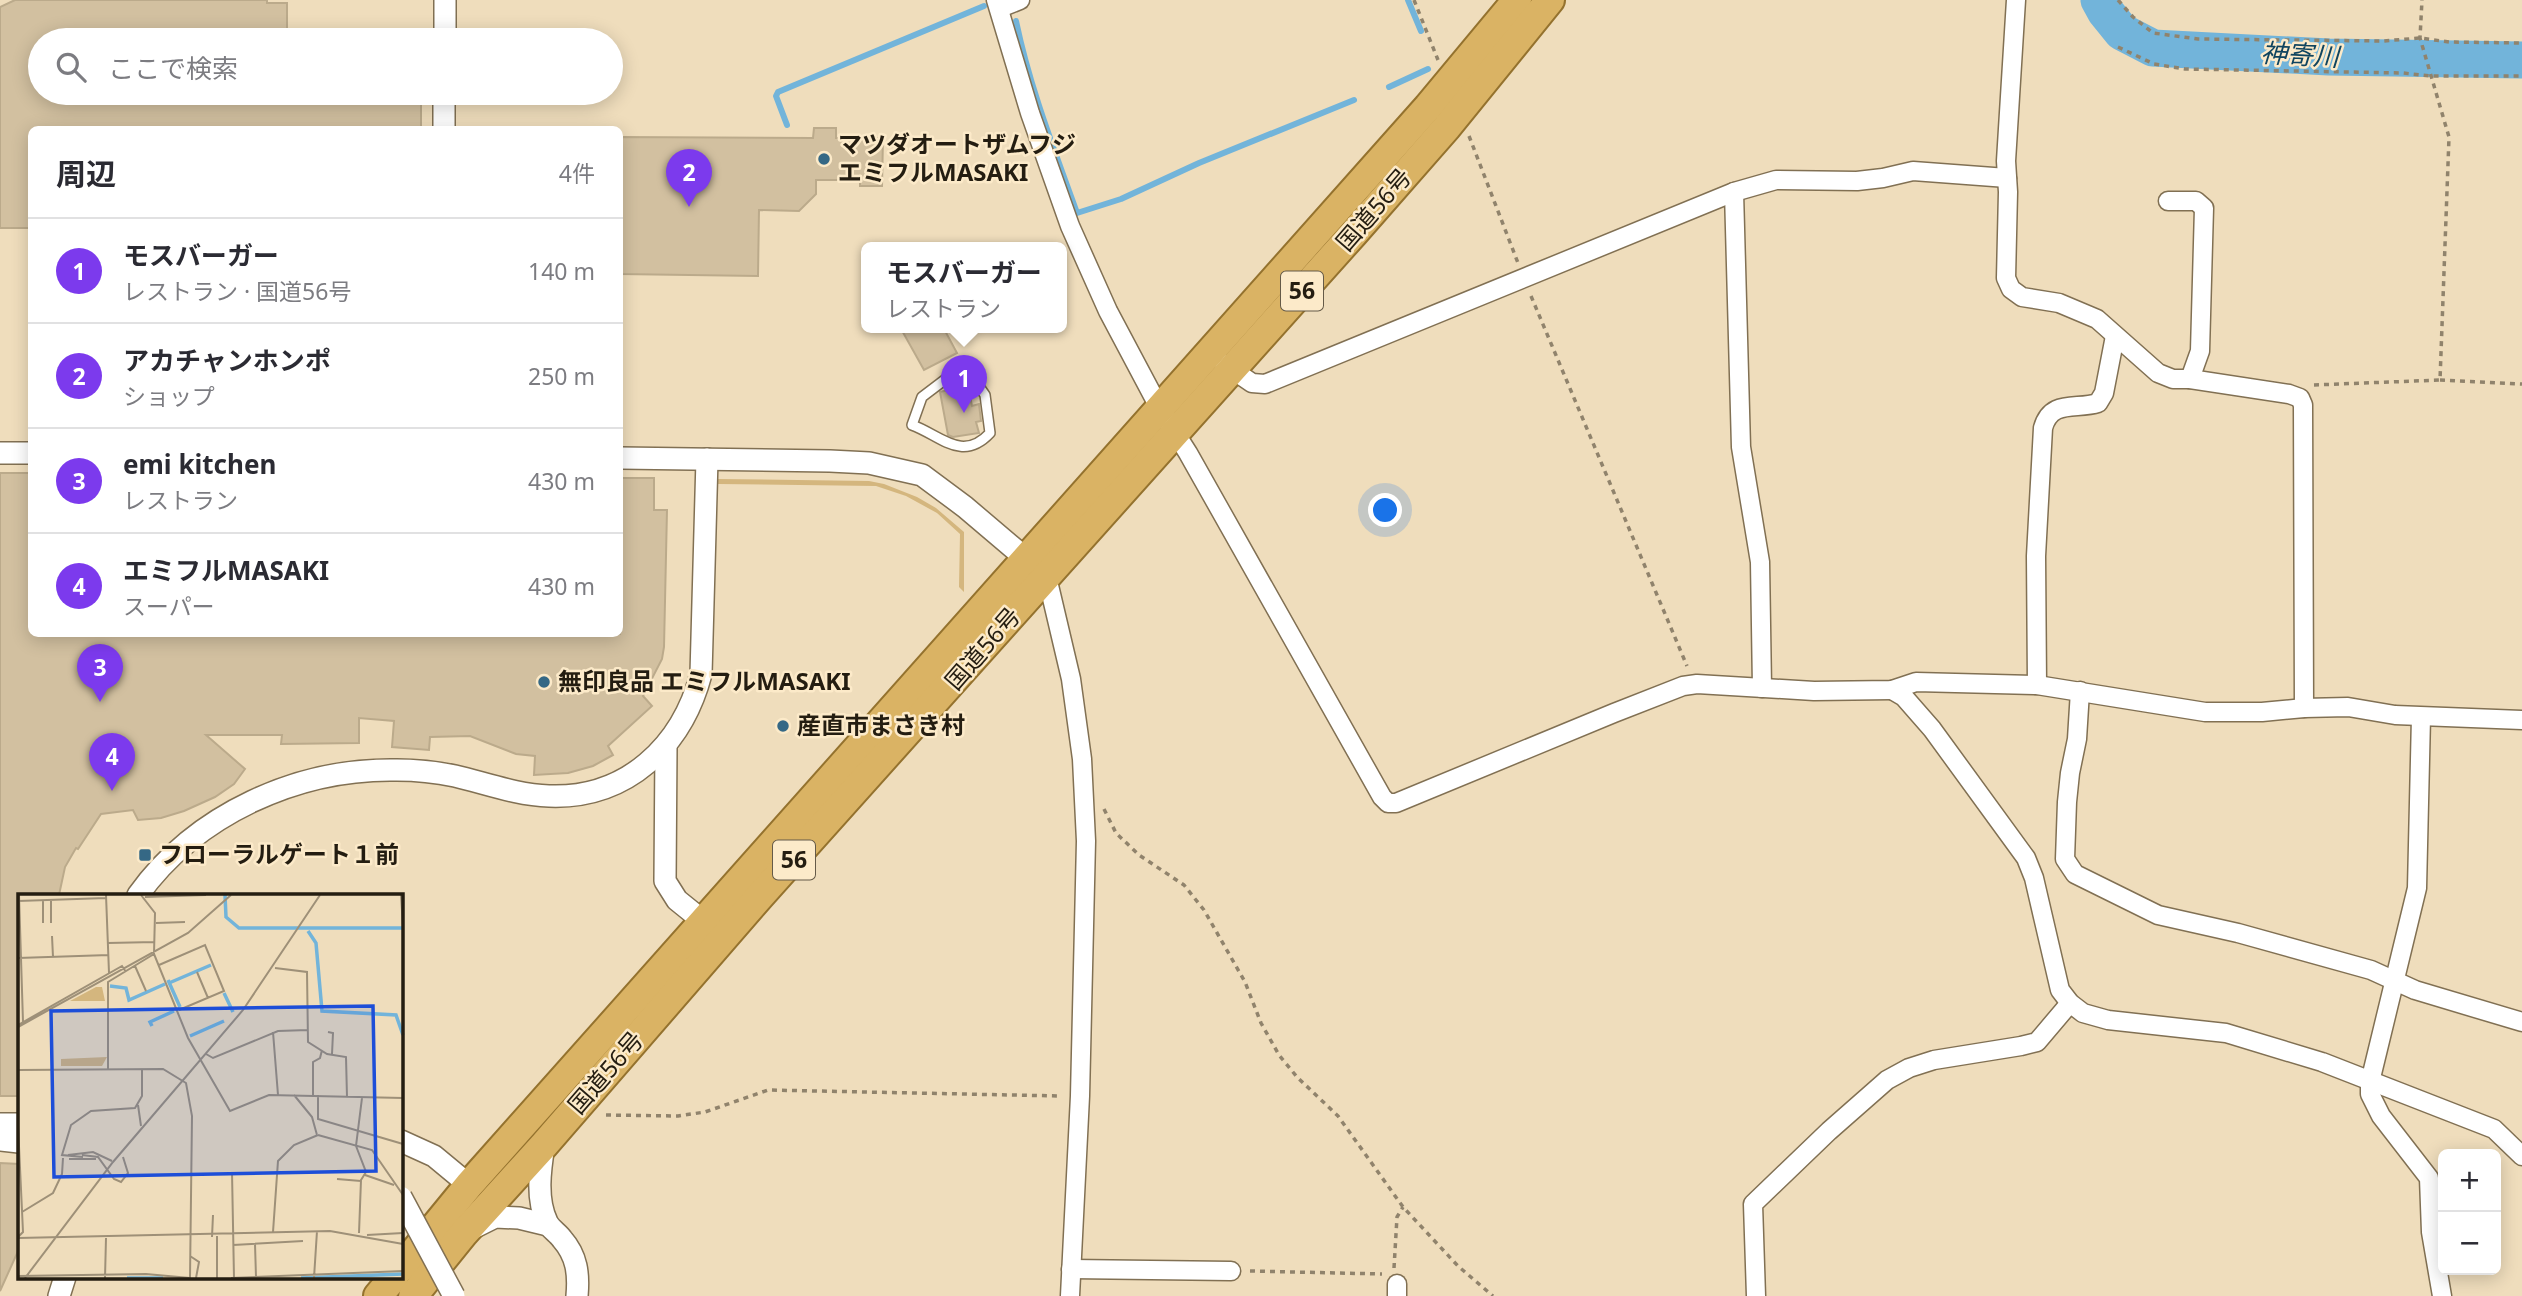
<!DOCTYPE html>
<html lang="ja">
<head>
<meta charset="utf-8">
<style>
  body { margin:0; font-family:"Noto Sans","Noto Sans JP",sans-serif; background:#f2f2f3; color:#2b2b33 }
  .controls { position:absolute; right:21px; bottom:21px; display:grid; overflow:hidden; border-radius:10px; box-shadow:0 4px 18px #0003 }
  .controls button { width:63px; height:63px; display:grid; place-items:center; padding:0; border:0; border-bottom:2px solid #e1e1e2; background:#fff; color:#2b2b33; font:35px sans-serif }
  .you { position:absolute; left:1386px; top:511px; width:24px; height:24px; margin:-18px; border:5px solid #fff; border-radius:50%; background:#1a73e8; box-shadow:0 0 0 10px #1a73e833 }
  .badge { display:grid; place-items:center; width:46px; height:46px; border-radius:50%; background:#7c3aed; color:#fff; font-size:23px; font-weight:700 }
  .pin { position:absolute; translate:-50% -58px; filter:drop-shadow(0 2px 4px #0008) }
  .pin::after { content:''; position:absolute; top:37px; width:24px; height:21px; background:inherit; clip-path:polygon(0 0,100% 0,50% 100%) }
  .popup { position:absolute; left:861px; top:242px; width:206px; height:91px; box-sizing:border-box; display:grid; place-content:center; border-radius:10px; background:#fff; filter:drop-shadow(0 2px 5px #0005); font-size:23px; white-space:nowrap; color:#7c7c81 }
  .popup b { font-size:26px; color:#2b2b33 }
  .popup::after { content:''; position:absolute; left:50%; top:100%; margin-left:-14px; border:14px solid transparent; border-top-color:#fff }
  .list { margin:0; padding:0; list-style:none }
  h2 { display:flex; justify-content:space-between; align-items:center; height:91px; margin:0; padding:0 28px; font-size:30px }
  h2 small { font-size:23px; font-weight:400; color:#7c7c81 }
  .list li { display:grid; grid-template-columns:46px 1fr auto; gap:21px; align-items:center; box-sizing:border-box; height:105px; padding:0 28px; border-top:2px solid #e1e1e2 }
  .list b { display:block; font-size:26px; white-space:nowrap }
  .list p { margin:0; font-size:23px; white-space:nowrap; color:#7c7c81 }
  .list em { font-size:23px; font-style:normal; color:#7c7c81 }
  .icon { flex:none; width:38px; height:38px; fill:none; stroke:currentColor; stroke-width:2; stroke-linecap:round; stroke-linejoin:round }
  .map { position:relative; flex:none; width:2522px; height:1296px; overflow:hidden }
  .search { position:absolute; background:#fff; box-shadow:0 4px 18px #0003; left:28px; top:28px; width:595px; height:77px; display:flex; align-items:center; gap:18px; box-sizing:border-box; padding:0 24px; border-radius:38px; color:#7c7c81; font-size:26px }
  .panel { position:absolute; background:#fff; box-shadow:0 4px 18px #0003; left:28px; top:126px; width:595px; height:511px; border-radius:10px }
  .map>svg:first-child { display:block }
</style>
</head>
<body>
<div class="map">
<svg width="2522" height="1296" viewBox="0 0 2522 1296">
  <rect width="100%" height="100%" fill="#efddbc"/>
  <polygon fill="#d4b67e" points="718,479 869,481 884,484 917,497 936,508 964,532 964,592 959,587 960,534 937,513 906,496 876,486 718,484"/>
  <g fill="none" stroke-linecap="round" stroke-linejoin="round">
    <g stroke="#72b4da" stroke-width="6">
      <polyline points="1408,0 1421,31"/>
      <path d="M1016 21C1030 88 1054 149 1077 213L1121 199 1199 163 1354 100"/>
      <polyline points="1389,87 1428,69"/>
      <polyline points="787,125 776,96 778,92 984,6"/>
    </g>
    <polyline stroke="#72b4da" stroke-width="37" points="2099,0 2105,11 2122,32 2153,48 2329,57 2522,60"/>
  </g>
  <g fill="#d2c0a0" stroke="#bbaa8b" stroke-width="2">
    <polygon points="15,0 267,0 267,3 287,3 287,40 40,40 40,93 421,93 421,130 32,130 32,228 0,228 0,7"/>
    <polygon points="814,128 836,128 836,138 883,138 882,186 860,186 860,180 816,180 816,194 799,211 759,210 758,276 620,274 620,137 813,138"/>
    <polygon points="900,327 943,327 957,353 924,370"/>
    <polygon points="968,385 972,406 979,404 981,421 976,422 979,433 953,437 948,435 940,392"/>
    <polygon points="0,473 32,473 32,634 620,634 620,478 654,478 654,510 667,510 664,647 662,659 643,696 652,706 608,746 613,755 593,766 568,773 534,775 535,756 516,754 470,736 430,737 429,750 392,747 394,721 359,718 359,743 281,744 282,735 206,735 245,769 234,784 215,797 184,811 161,818 138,820 133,810 101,814 78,849 76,848 65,867 59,895 19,895 19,1096 0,1096"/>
    <polygon points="0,1163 19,1164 19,1249 0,1291"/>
  </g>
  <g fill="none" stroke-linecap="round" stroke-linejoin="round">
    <g stroke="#817053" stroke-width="12">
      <path id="service" d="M962 373 971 375 985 395 990 433C962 463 940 435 912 425L922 397 951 375Z"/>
    </g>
    <g stroke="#817053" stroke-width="21">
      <g id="minor">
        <polyline points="996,0 1030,113 1070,226 1108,311 1160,409 1188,453 1382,797 1388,803 1396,803 1614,713 1683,686 1697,684 1814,691 1892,690 1916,682 2037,685 2205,712 2262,712 2304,708 2348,707 2395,715 2522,720"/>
        <polyline points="2016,0 2006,161 2008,192 2006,278 2011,289 2022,297 2059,303 2097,319 2158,373 2173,379 2190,379 2289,394 2300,398 2303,405 2304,708"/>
        <polyline points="1000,8 1020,0"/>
        <polyline points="1734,192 1741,447 1760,562 1762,688"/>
        <polyline points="2168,201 2196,201 2204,208 2200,351 2190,379"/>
        <polyline points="1224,364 1252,383 1265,384 1734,192 1776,180 1857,181 1883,178 1913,171 2007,178"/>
        <polyline points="1047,577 1071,679 1082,759 1086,841 1080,1096 1070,1296"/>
        <path d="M2037 685 2036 556 2043 428C2051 399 2076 410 2098 403L2104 393 2115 336"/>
        <polyline points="1892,690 1904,697 1932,729 2026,858 2034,878 2060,990 2070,1003 2083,1013 2108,1020 2226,1033 2322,1062 2494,1129 2522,1156"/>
        <polyline points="2080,691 2077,739 2070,773 2067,802 2065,859 2075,874 2158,915 2238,933 2371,970 2415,990 2522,1022"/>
        <polyline points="2421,717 2417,888 2370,1082 2370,1094 2381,1116 2429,1178 2431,1232 2442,1296"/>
        <polyline points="1071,1269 1231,1271"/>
        <polyline points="1397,1284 1397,1296"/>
        <polyline points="1756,1296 1753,1204 1829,1131 1887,1080 1909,1068 1934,1060 2021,1046 2037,1042 2070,1003"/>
      </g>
    </g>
    <g stroke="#817053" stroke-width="24">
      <g id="tertiary">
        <polyline points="445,40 445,0"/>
        <polyline points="444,130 444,93"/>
        <polyline points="0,453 32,453"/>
        <polyline points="620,458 830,461 869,463 922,475 965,507 1037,568"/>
        <polyline points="666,747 665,881 677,900 703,921"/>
        <path d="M138 895C196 814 298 768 397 770 416 770 436 772 455 776 485 783 517 795 549 796 627 799 682 746 701 674L707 459"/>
        <polyline points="0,1124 19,1124"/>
        <polyline points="0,1140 19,1142"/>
        <polyline points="401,1141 434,1156 469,1185"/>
        <path d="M544 1145C540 1170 536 1199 547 1222 550 1229 558 1233 562 1239 577 1256 579 1274 577 1296"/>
        <polyline points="473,1228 495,1217 519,1218 548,1225"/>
        <polyline points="59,1296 65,1277"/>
      </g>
    </g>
    <g stroke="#94722e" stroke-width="32">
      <g id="trunk">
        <polyline points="401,1268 469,1185 1428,107 1517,0"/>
        <polyline points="378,1296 394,1277"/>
        <polyline points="413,1296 464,1233 544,1145 760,896 1354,233 1447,127 1550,0"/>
      </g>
    </g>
    <g stroke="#90836c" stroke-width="3.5" stroke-dasharray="5 5" stroke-linecap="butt">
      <polyline points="1414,0 1438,60"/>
      <polyline points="2118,0 2133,17 2153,33 2198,39 2383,41 2420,38 2449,42 2522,43"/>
      <polyline points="2118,47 2154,64 2185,69 2403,73 2430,76 2522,76"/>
      <polyline points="1469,136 1518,263"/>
      <polyline points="1531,296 1687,666"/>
      <polyline points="2440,380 2522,384"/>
      <polyline points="2314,385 2440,380 2449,137 2420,38 2422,0"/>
      <polyline points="1104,809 1116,833 1139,855 1184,885 1204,910 1245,982 1261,1023 1279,1055 1297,1077 1338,1116 1403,1207 1458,1266 1493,1296"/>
      <polyline points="606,1115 678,1116 705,1112 768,1090 1061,1096"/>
      <polyline points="1394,1268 1397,1217 1403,1207"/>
      <polyline points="1250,1271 1382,1274"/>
    </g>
    <use href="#service" stroke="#fff" stroke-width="9"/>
    <use href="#minor" stroke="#fff" stroke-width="18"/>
    <use href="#tertiary" stroke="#fff" stroke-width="21"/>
    <use href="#trunk" stroke="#dab364" stroke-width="28"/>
    <g stroke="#817053" stroke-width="24" stroke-linecap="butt">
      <polyline id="tertiary-bridge" points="401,1197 454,1296"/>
    </g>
    <use href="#tertiary-bridge" stroke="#fff" stroke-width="21"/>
  </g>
  <g fill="#356885" stroke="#fceac9" stroke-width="2.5">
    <circle cx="824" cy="159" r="7"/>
    <circle cx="544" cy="682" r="7"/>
    <circle cx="783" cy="726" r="7"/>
    <rect x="138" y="848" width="14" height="14" rx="3.5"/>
  </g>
  <g text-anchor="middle" stroke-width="5" stroke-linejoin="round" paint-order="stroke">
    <g fill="#fceac9" stroke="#655a48" stroke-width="2">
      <rect x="1281" y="271.5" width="42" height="39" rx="5"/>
      <rect x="773" y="840.5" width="42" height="39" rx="5"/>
    </g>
    <g font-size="23" font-weight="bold" fill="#241d11">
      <text x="1302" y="299">56</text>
      <text x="794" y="868">56</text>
    </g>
    <g font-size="24" font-weight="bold" fill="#241d11" stroke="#fceac9" text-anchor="start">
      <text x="838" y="153">マツダオートザムフジ<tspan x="838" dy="28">エミフルMASAKI</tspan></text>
      <text x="558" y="690">無印良品 エミフルMASAKI</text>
      <text x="797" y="734">産直市まさき村</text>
      <text x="159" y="863">フローラルゲート１前</text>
    </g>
    <g font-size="24" fill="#241d11" stroke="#fceac9">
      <text transform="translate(1374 210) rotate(-49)" y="8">国道56号</text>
      <text transform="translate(983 649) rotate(-49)" y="8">国道56号</text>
      <text transform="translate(606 1073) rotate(-49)" y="8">国道56号</text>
    </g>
    <g font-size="26" font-style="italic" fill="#0f445f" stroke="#fceac9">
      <text transform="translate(2300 55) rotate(3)" y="9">神寄川</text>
    </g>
  </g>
  <g transform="translate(18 894)">
    <rect width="385" height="385" fill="#efddbc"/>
    <path d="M78 93H84L87 107H52ZM89 163 84 172H43V165Z" fill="#d4b67e"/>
    <path fill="none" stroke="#72b4da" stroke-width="3.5" d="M207 1 208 23 221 34H385M290 37 298 49 304 117 378 121 385 141M150 86 162 113M151 89 193 71M92 92 108 94 111 106 147 90M206 99 215 118M134 132 132 128 156 117M172 142 206 127M109 384H145M283 384 385 380"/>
    <path fill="none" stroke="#9e9078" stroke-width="2" d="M1 1 5 128M88 1 91 79M123 1 137 19 136 60 170 144 212 217 251 201 385 204M383 1 385 33M127 3 188 1M33 6V29M0 7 88 4M25 7V29M138 29 167 28M385 35V115M34 42 35 63M90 49 137 48M0 64 91 61M141 71 187 51 206 97 161 116M117 72 128 97M257 74 289 78 290 148 309 160 328 163 329 203M179 78 190 104M0 131 104 72 108 78M0 133 170 39 213 1M255 138 260 201M310 138 315 139 314 160M188 160 195 164 260 137 290 136M90 175V88L136 60M0 176 145 175 168 189 174 222 172 384M276 201 294 223 299 241M295 201V168L302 164 304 156M300 201V225L385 250M120 211 123 232M0 231 5 338 0 343M300 241 354 256 385 301M50 261 75 258 94 267M64 261 80 263 96 285 103 288 110 279 105 263M65 263 44 261 53 231 73 217 117 214 124 202V175M51 265H78M214 278 216 384M347 281 376 291M319 285 343 287M4 318 35 299 44 280 45 264M255 338 260 267 276 251 300 241M341 339 343 286 348 278 338 252 344 204M349 341 385 339M199 342V384M194 343 195 321M0 344 312 337 385 350M237 350 238 383M215 351 285 347M385 353V376M172 362 181 368 178 384M0 382 128 380 172 384M7 384 95 268 225 116 302 1M87 384 88 344M213 384 385 377M296 384 299 337"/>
    <path fill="#1d4ed8" fill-opacity="0.15" stroke="#1d4ed8" stroke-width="3.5" d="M355 112 358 277 36 283 33 117Z"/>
    <rect width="385" height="385" fill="none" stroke="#241d11" stroke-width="3.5"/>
  </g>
</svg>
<div class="controls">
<button>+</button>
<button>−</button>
</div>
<div class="you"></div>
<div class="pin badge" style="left:964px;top:413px">1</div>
<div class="popup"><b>モスバーガー</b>レストラン</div>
<div class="pin badge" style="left:689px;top:207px">2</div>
<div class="pin badge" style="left:100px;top:702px">3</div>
<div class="pin badge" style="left:112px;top:791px">4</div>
<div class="search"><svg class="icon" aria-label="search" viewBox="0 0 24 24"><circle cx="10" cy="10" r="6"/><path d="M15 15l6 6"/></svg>ここで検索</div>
<section class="panel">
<h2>周辺<small>4件</small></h2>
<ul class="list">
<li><span class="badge">1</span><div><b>モスバーガー</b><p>レストラン · 国道56号</p></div><em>140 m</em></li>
<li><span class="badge">2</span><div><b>アカチャンホンポ</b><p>ショップ</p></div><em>250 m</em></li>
<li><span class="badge">3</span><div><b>emi kitchen</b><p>レストラン</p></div><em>430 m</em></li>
<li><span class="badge">4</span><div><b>エミフルMASAKI</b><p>スーパー</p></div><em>430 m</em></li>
</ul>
</section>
</div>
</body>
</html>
